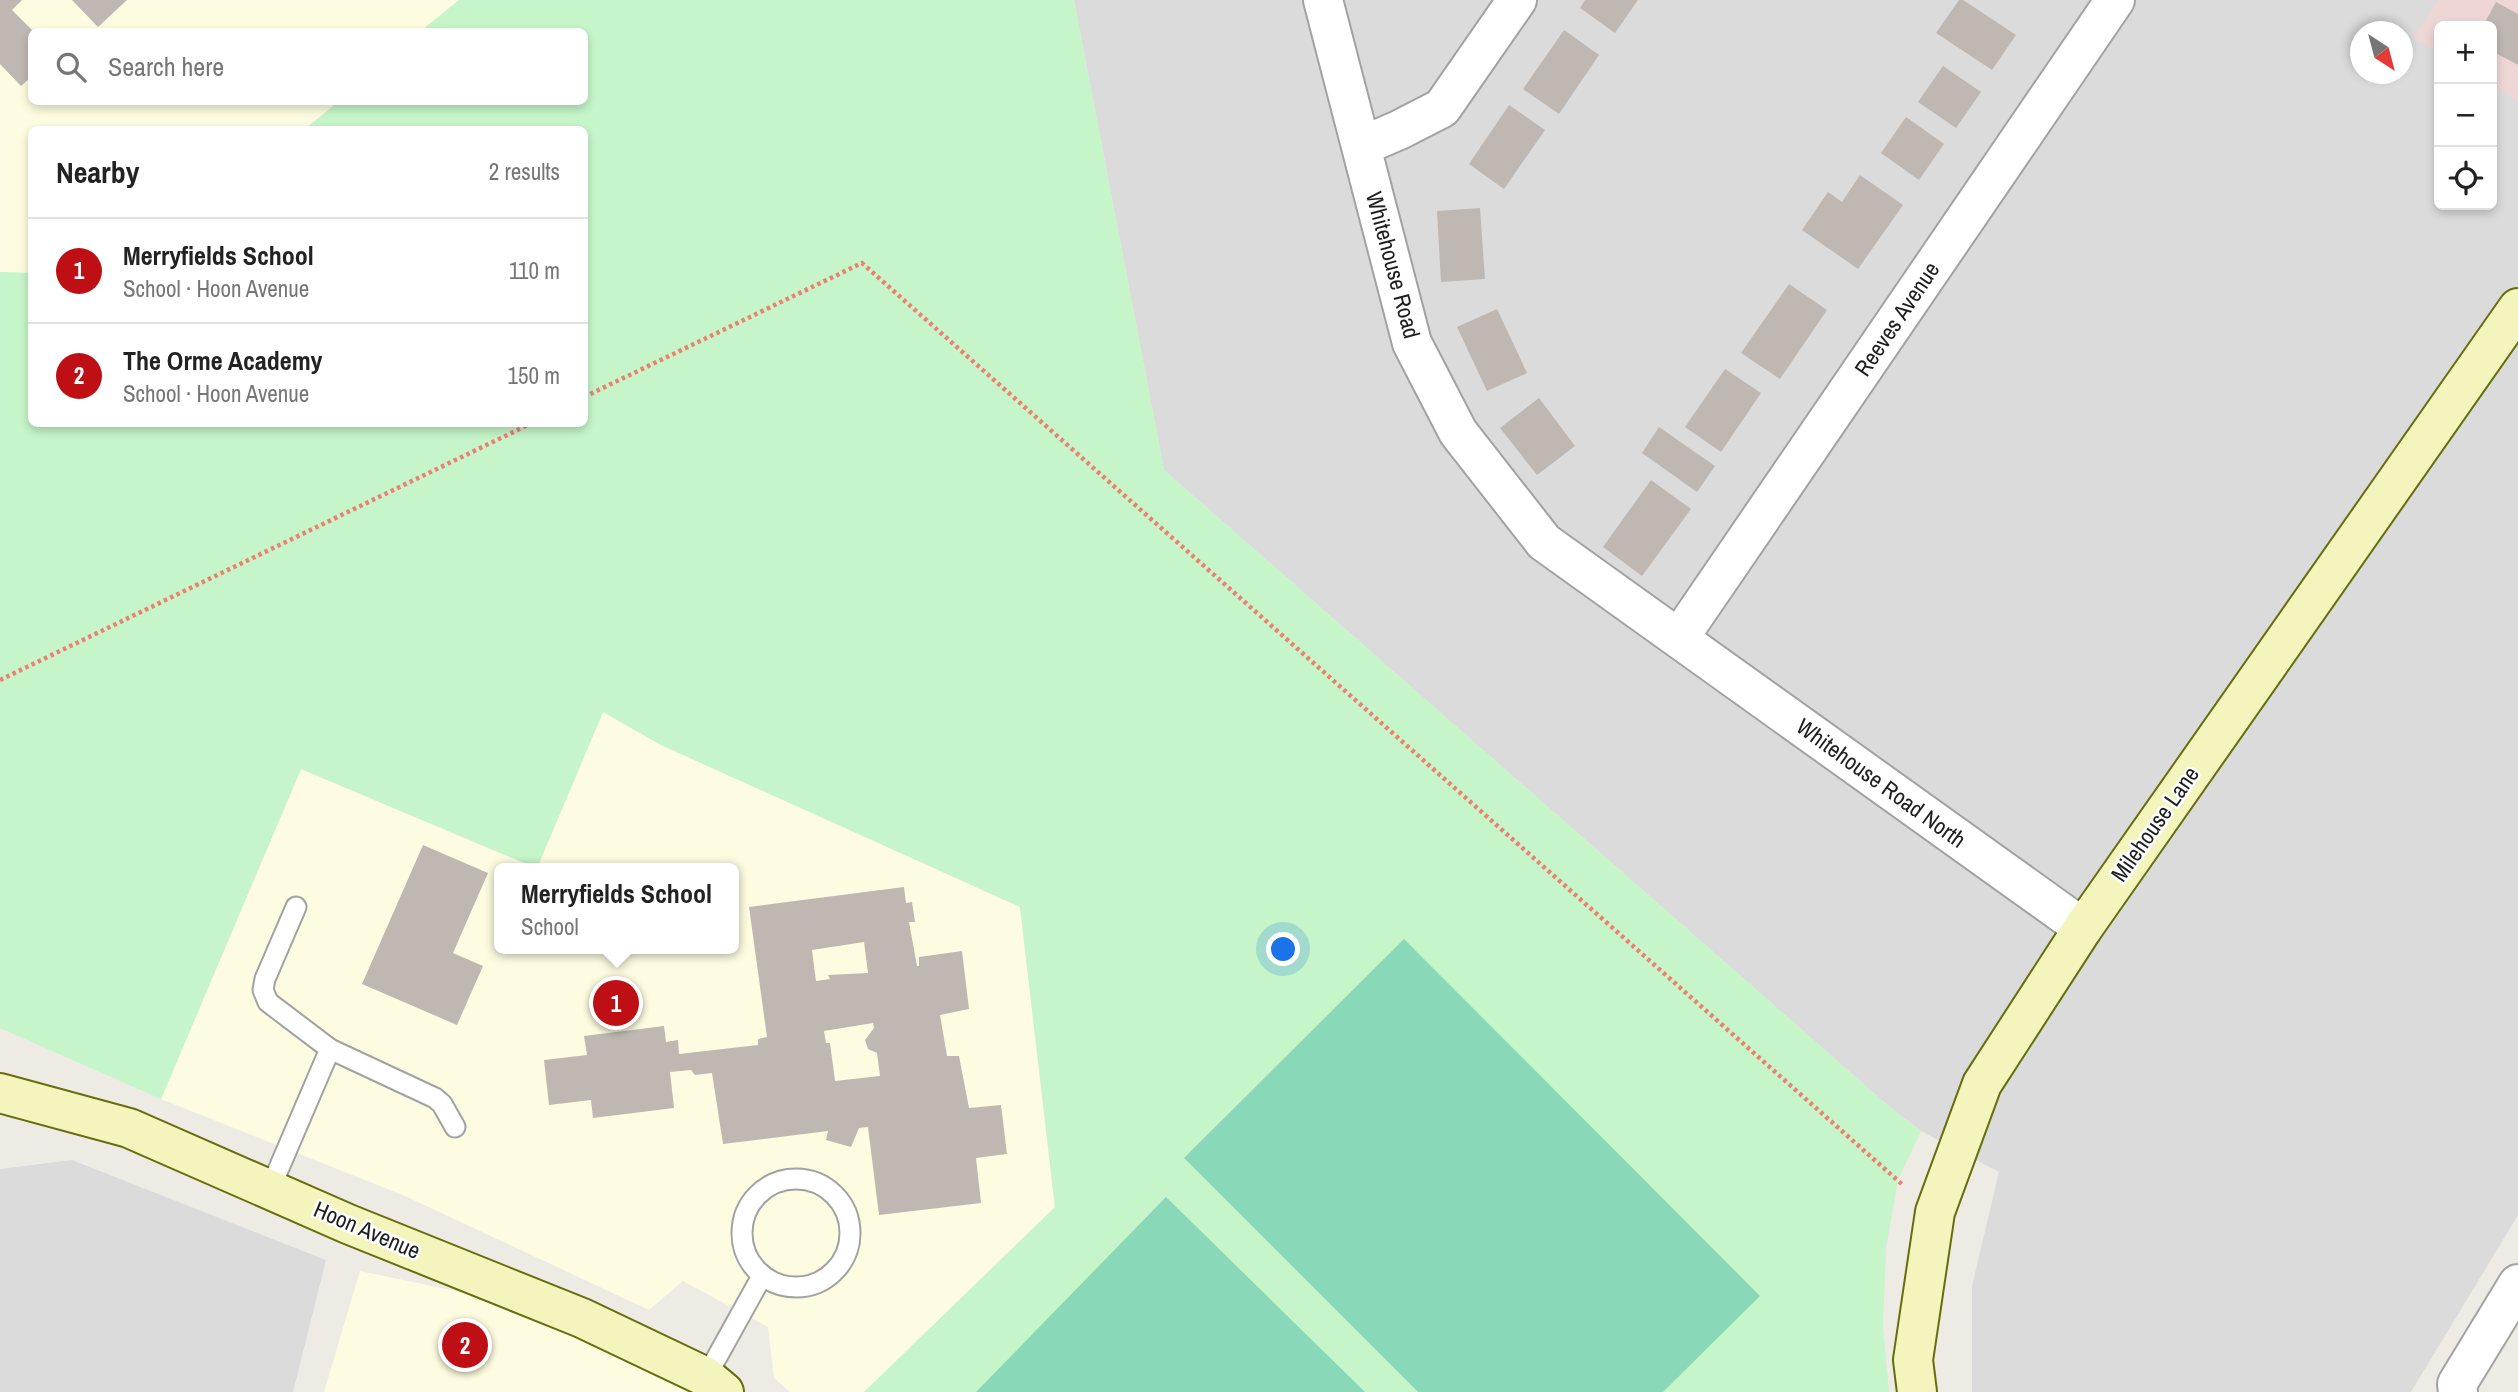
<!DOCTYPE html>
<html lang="en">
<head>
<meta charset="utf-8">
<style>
  body { margin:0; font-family:"Archivo Narrow",sans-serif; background:#f6f6f6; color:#222 }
  .controls { position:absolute; right:21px; top:21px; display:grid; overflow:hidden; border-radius:10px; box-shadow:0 4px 10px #0003 }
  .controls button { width:63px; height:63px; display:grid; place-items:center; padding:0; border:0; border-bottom:2px solid #e0e0e0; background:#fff; color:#222; font:35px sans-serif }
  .compass { position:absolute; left:2350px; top:21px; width:63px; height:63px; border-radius:50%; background:#fff; box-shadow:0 4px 10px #0003; rotate:144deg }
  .you { position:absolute; left:1284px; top:950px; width:24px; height:24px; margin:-18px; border:5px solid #fff; border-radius:50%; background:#1a73e8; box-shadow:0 0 0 10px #1a73e833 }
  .badge { display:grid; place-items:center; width:46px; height:46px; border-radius:50%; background:#bd0f14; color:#fff; font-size:23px; font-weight:700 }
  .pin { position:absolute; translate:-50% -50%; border:4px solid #fff; box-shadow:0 2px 7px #0006 }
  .popup { position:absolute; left:494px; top:863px; width:245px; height:91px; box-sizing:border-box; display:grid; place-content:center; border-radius:10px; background:#fff; filter:drop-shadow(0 2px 5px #0005); font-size:23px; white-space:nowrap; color:#767676 }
  .popup b { font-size:26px; color:#222 }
  .popup::after { content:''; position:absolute; left:50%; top:100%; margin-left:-14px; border:14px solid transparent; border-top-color:#fff }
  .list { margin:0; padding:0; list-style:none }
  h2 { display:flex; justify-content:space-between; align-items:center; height:91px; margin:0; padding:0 28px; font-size:30px }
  h2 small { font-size:23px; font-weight:400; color:#767676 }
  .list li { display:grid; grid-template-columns:46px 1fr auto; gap:21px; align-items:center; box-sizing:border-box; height:105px; padding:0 28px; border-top:2px solid #e0e0e0 }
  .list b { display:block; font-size:26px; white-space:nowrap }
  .list p { margin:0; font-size:23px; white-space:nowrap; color:#767676 }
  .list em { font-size:23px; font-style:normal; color:#767676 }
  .icon { flex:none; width:38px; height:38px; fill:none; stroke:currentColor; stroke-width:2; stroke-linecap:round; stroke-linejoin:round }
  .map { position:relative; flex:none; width:2518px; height:1392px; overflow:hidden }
  .search { position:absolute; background:#fff; box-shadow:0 4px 10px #0003; left:28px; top:28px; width:560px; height:77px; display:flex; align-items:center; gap:18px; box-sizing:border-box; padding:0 24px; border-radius:10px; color:#767676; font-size:26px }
  .panel { position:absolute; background:#fff; box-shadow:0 4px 10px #0003; left:28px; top:126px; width:560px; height:301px; border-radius:10px }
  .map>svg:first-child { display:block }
</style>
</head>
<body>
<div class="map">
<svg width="2518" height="1392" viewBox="0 0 2518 1392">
  <rect width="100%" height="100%" fill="#eeebe5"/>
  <g fill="#dcdbdb" fill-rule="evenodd">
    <path d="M1074 0H2518V1215L2411 1392H1972V1286L1999 1172 1921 1131 1891 1108 1164 470ZM2439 26H2492V205H2439ZM2360 32H2402V74H2360Z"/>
    <polygon points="72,1160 326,1260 293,1392 0,1392 0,1169"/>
  </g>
  <polygon fill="#eed6d5" points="2439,0 2518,0 2518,102 2492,86 2492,26 2439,26 2439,53 2413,37"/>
  <g fill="#fdfce0">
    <polygon points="0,0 459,0 421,31 32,32 32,102 338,102 305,129 32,130 31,273 0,272"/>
    <polygon points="603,712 661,745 1020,907 1055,1208 864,1392 790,1392 774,1378 768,1327 683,1281 649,1310 405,1196 161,1099 301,769 535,868 499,868 499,949 733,949 733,868 537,868"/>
    <polygon points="360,1271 489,1298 693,1392 324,1392"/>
  </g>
  <polygon fill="#c5f5c8" points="459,0 1074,0 1164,470 1891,1108 1921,1131 1898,1180 1886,1248 1883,1326 1889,1392 864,1392 1055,1207 1020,907 661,745 603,712 537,868 301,769 161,1099 0,1028 0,272 31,273 32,424 584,424 584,130 305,129 338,102 584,102 584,32 421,31"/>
  <g fill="#89d8b7">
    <polygon points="1404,939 1760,1296 1663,1392 1418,1392 1184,1158"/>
    <polygon points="1166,1197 1365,1392 976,1392"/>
  </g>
  <g fill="#bfb7b2" fill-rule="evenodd">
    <polygon points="0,0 22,0 12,10 32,30 32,76 21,86 0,64"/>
    <polygon points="72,0 127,0 98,27"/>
    <polygon points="1585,0 1638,0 1615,33 1580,8"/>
    <polygon points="1959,0 1963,0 2016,35 1992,70 1936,33"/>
    <polygon points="2496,2 2518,14 2518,65 2492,51 2492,26 2483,26"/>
    <polygon points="1564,30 1599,55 1559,114 1523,89"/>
    <polygon points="1943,66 1981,92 1956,128 1918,102"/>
    <polygon points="1509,105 1545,130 1504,189 1469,164"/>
    <polygon points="1906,117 1944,144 1919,180 1881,153"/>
    <polygon points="1860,175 1903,205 1858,269 1802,230 1828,192 1842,202"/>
    <polygon points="1480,208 1485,279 1441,282 1437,211"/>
    <polygon points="1789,284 1827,310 1780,379 1741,353"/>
    <polygon points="1497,309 1527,373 1487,391 1457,327"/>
    <polygon points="1725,369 1761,393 1721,452 1685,427"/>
    <polygon points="1539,398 1575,446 1537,475 1500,428"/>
    <polygon points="1659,427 1715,466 1697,492 1642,453"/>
    <polygon points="1651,480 1691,509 1642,576 1603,547"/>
    <polygon points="423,845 488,873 453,953 483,966 457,1025 362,984"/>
    <path d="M904 887 906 903 912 902 915 922H909L917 966H919V957L962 951 969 1009 940 1015 947 1056H959L969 1108 1001 1105 1007 1154 976 1158 981 1203 879 1215 868 1127 859 1128 851 1147 826 1140 828 1131 723 1144 712 1073 695 1075 691 1070 670 1072 674 1108 593 1118 591 1100 549 1105 544 1060 587 1055 584 1036 664 1026 666 1042 678 1040 679 1054 758 1045V1039L767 1037 749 907ZM864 942 868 973 828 975 830 979 816 981 812 950ZM873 1023 874 1028 865 1040 868 1049 877 1053 880 1076 835 1081 830 1043H826L824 1031Z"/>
  </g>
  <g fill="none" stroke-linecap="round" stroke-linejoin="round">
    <g stroke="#a2a2a2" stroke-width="23">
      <g id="lane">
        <polyline points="330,1049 435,1098 442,1104 455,1127"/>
        <circle cx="796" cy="1233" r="54"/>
        <polyline points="270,1189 330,1049 268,1002 263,990 265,979 296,907"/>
        <polyline points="706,1377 762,1276"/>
      </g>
    </g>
    <g stroke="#a2a2a2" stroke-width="42">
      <g id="street">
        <polyline points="1323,0 1412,343 1458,432 1544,542 2083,928"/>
        <polyline points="1362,146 1399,130 1442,108 1517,0"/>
        <polyline points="1679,638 2115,0"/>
        <polyline points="2458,1392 2457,1384 2518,1284"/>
      </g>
    </g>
    <g stroke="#666d0d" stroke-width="42">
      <g id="secondary">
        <polyline points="0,1093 129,1128 348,1224 582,1318 706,1377 724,1392"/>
        <polyline points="1917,1392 1913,1360 1935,1212 1982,1084 2083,928 2518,308"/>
      </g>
    </g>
    <g stroke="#ef7e75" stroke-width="4.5" stroke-dasharray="3.5 3.5" stroke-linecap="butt">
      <polyline points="584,397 862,263 1904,1186"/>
      <polyline points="0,680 530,424"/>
    </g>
    <use href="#lane" stroke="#fff" stroke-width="19"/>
    <use href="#street" stroke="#fff" stroke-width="38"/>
    <use href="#secondary" stroke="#f3f5bd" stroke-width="38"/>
  </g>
  <g text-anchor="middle" stroke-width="5" stroke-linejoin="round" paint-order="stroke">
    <g font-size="23" fill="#1e1e1e" stroke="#fff">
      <text transform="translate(1393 265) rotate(75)" y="8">Whitehouse Road</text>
      <text transform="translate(1897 319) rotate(-56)" y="8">Reeves Avenue</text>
      <text transform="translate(1881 783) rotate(36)" y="8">Whitehouse Road North</text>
      <text transform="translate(2155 824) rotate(-55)" y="8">Milehouse Lane</text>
      <text transform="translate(367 1230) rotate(23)" y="8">Hoon Avenue</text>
    </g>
  </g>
</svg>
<div class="controls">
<button>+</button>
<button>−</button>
<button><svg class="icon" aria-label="locate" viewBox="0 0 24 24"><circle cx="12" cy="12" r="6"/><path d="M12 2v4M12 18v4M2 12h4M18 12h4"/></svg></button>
</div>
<svg class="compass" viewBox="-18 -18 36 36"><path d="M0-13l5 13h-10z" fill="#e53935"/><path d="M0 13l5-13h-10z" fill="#767676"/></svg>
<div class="you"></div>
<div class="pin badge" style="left:616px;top:1003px">1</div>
<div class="popup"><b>Merryfields School</b>School</div>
<div class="pin badge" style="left:465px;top:1345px">2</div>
<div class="search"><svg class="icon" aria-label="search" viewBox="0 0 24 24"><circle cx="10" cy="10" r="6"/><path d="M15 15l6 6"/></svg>Search here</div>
<section class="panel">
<h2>Nearby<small>2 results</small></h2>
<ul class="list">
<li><span class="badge">1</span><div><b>Merryfields School</b><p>School · Hoon Avenue</p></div><em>110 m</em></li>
<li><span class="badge">2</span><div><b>The Orme Academy</b><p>School · Hoon Avenue</p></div><em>150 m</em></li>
</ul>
</section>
</div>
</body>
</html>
